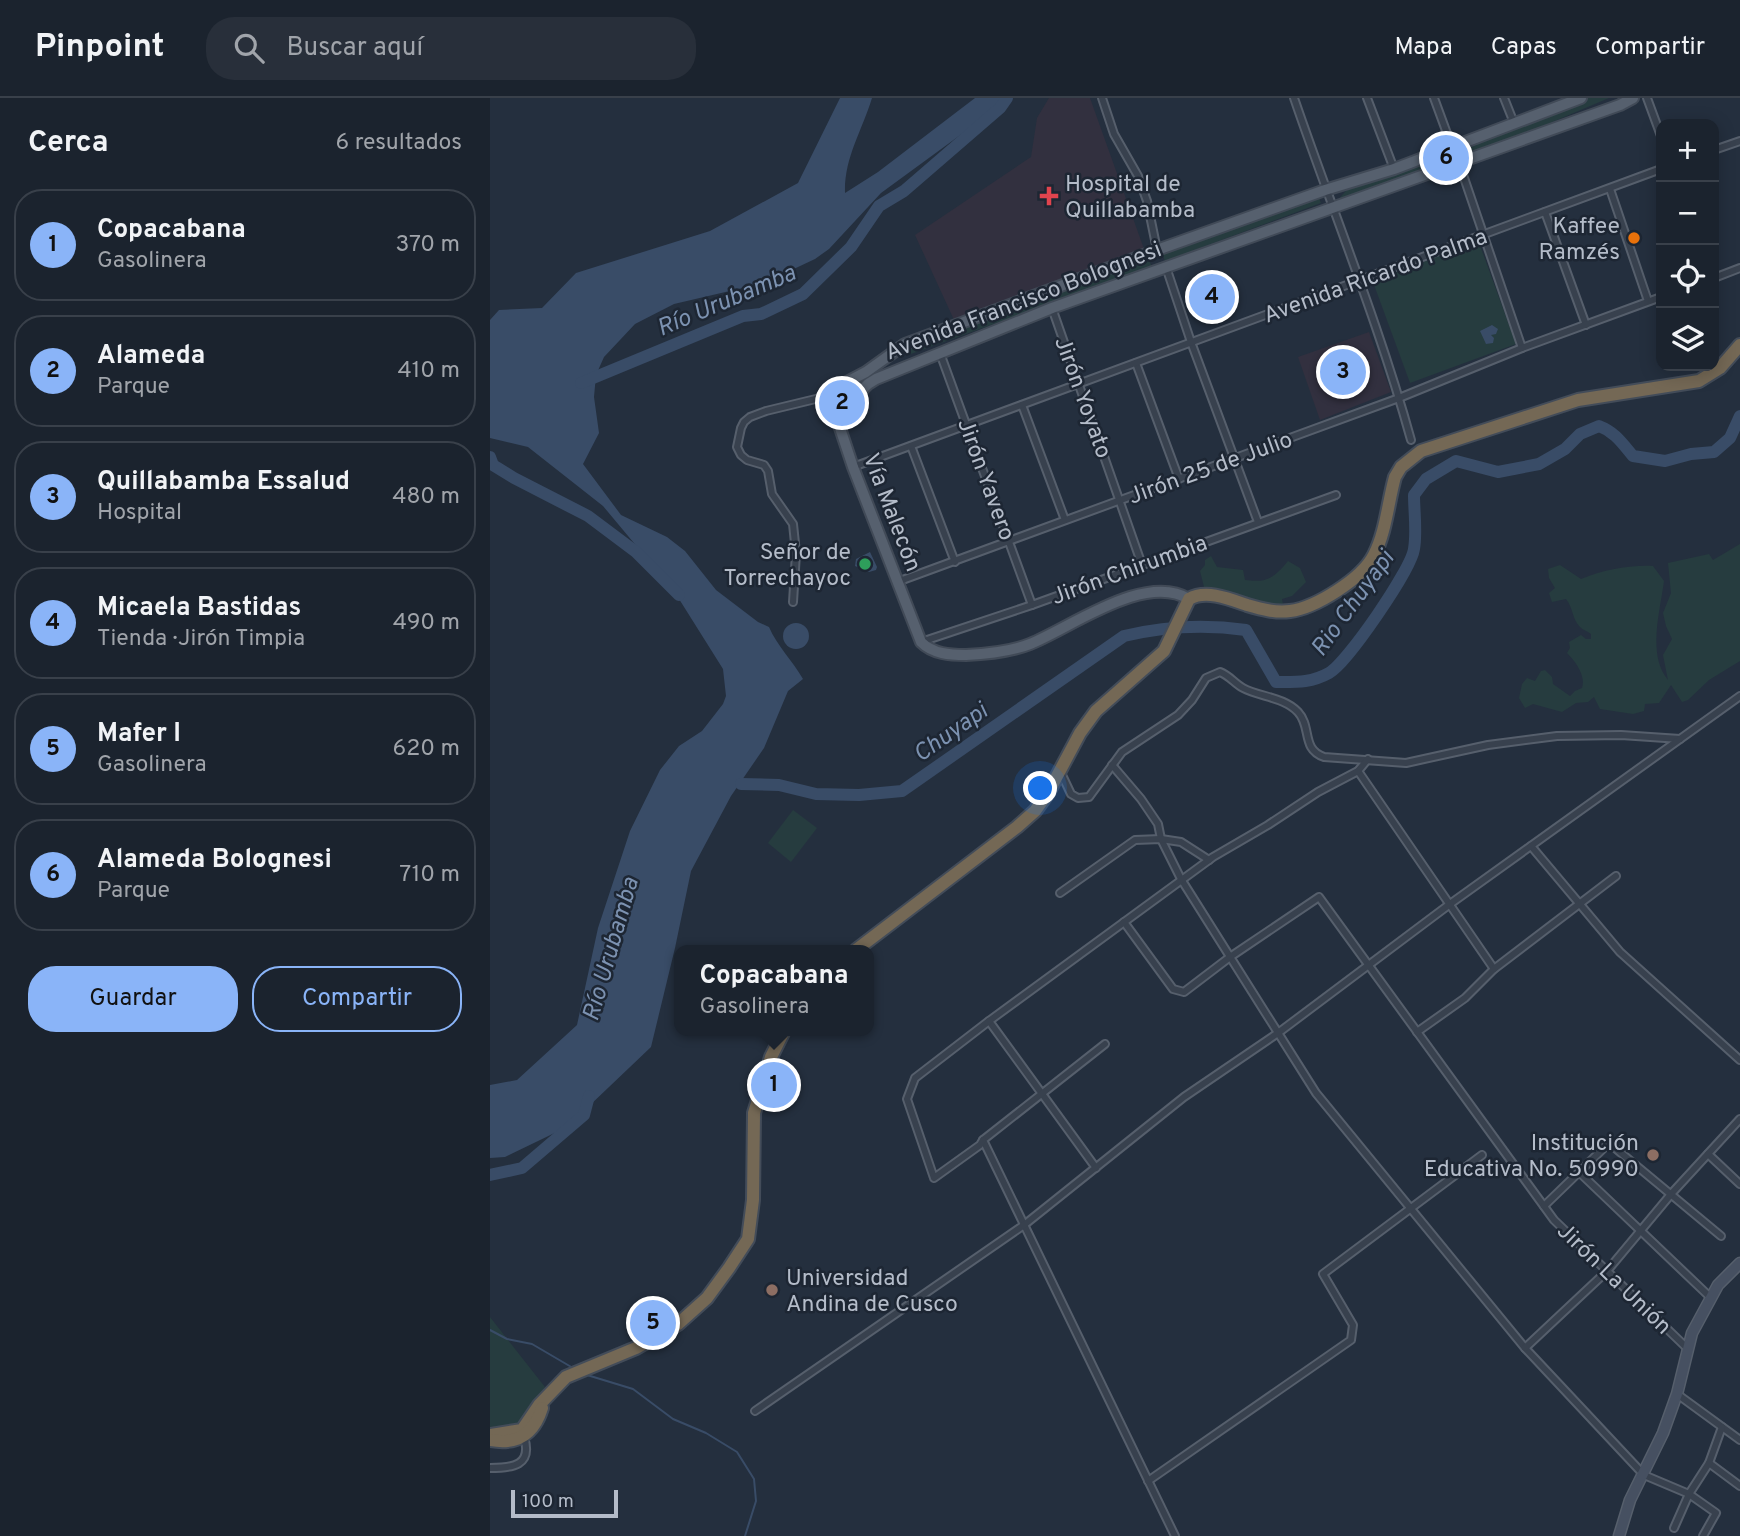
<!DOCTYPE html>
<html lang="es">
<head>
<meta charset="utf-8">
<style>
  body { margin:0; font-family:Overpass,sans-serif; background:#282f3a; color:#f1f3f6 }
  .controls { position:absolute; right:21px; top:21px; display:grid; overflow:hidden; border-radius:14px; box-shadow:0 4px 18px #0003 }
  .controls button { width:63px; height:63px; display:grid; place-items:center; padding:0; border:0; border-bottom:2px solid #39404a; background:#1b232e; color:#f1f3f6; font:35px sans-serif }
  .scale { position:absolute; left:21px; bottom:18px; width:107px; box-sizing:border-box; padding-left:7px; border:4px solid #b4bcc9; border-top:0; font-size:19px; line-height:24px; white-space:nowrap; color:#b4bcc9; -webkit-text-stroke:5px #1d2633; paint-order:stroke }
  .you { position:absolute; left:551px; top:691px; width:24px; height:24px; margin:-18px; border:5px solid #fff; border-radius:50%; background:#1a73e8; box-shadow:0 0 0 10px #1a73e833 }
  .badge { display:grid; place-items:center; width:46px; height:46px; border-radius:50%; background:#8ab4f8; color:#111; font-size:23px; font-weight:700 }
  .pin { position:absolute; translate:-50% -50%; border:4px solid #fff; box-shadow:0 2px 7px #0006 }
  .popup { position:absolute; left:184px; top:847px; width:200px; height:91px; box-sizing:border-box; display:grid; place-content:center; border-radius:14px; background:#1b232e; filter:drop-shadow(0 2px 5px #0005); font-size:23px; white-space:nowrap; color:#a0a4aa }
  .popup b { font-size:26px; color:#f1f3f6 }
  .popup::after { content:''; position:absolute; left:50%; top:100%; margin-left:-14px; border:14px solid transparent; border-top-color:#1b232e }
  .list { margin:0; padding:0; list-style:none }
  h2 { display:flex; justify-content:space-between; align-items:center; height:91px; margin:0; padding:0 28px; font-size:30px }
  h2 small { font-size:23px; font-weight:400; color:#a0a4aa }
  .list li { display:grid; grid-template-columns:46px 1fr auto; gap:21px; align-items:center; box-sizing:border-box; height:112px; margin:0 14px 14px; padding:0 14px; border:2px solid #39404a; border-radius:28px }
  .list b { display:block; font-size:26px; white-space:nowrap }
  .list p { margin:0; font-size:23px; white-space:nowrap; color:#a0a4aa }
  .list em { font-size:23px; font-style:normal; color:#a0a4aa }
  .actions { display:flex; gap:14px; padding:21px 28px }
  .actions a { flex:1; padding:16px 0; border:2px solid #8ab4f8; border-radius:28px; text-align:center; font-size:24px; color:#8ab4f8 }
  .actions .main { background:#8ab4f8; color:#111 }
  .icon { flex:none; width:38px; height:38px; fill:none; stroke:currentColor; stroke-width:2; stroke-linecap:round; stroke-linejoin:round }
  .map { position:relative; flex:none; width:1250px; height:1438px; overflow:hidden }
  header { display:flex; align-items:center; gap:42px; box-sizing:border-box; height:98px; padding:0 35px; background:#1b232e; border-bottom:2px solid #39404a }
  header strong { font-size:33px }
  nav { display:flex; gap:38px; margin-inline-start:auto; font-size:24px }
  .search { width:490px; height:63px; background:#282f3a; display:flex; align-items:center; gap:18px; box-sizing:border-box; padding:0 24px; border-radius:28px; color:#a0a4aa; font-size:26px }
  main { display:flex }
  aside { flex:1; background:#1b232e }
  .map>svg:first-child { display:block }
</style>
</head>
<body>
<header>
<strong>Pinpoint</strong>
<div class="search"><svg class="icon" aria-label="search" viewBox="0 0 24 24"><circle cx="10" cy="10" r="6"/><path d="M15 15l6 6"/></svg>Buscar aquí</div>
<nav><a>Mapa</a><a>Capas</a><a>Compartir</a></nav>
</header>
<main>
<aside>
<h2>Cerca<small>6 resultados</small></h2>
<ul class="list">
<li><span class="badge">1</span><div><b>Copacabana</b><p>Gasolinera</p></div><em>370 m</em></li>
<li><span class="badge">2</span><div><b>Alameda</b><p>Parque</p></div><em>410 m</em></li>
<li><span class="badge">3</span><div><b>Quillabamba Essalud</b><p>Hospital</p></div><em>480 m</em></li>
<li><span class="badge">4</span><div><b>Micaela Bastidas</b><p>Tienda · Jirón Timpia</p></div><em>490 m</em></li>
<li><span class="badge">5</span><div><b>Mafer I</b><p>Gasolinera</p></div><em>620 m</em></li>
<li><span class="badge">6</span><div><b>Alameda Bolognesi</b><p>Parque</p></div><em>710 m</em></li>
</ul>
<div class="actions"><a class="main">Guardar</a><a>Compartir</a></div>
</aside>
<div class="map">
<svg width="1250" height="1438" viewBox="0 0 1250 1438">
  <rect width="100%" height="100%" fill="#242f3e"/>
  <g fill="#32303f">
    <polygon points="559,0 600,0 654,151 465,224 425,137 541,59 547,20"/>
    <polygon points="879,234 901,294 830,322 808,259"/>
  </g>
  <g fill="#263c3f">
    <polygon points="1092,0 1119,0 913,87 847,103 861,87"/>
    <polygon points="827,95 831,105 675,163 671,153"/>
    <polygon points="988,142 1026,246 920,285 883,184"/>
    <polygon points="657,158 662,169 418,257 413,248"/>
    <path d="M1250 446V563L1219 582 1198 602 1192 604 1181 587 1169 605 1155 606 1154 613 1143 616 1110 611 1104 599 1098 604 1086 605 1072 614 1043 606 1035 610 1029 600 1032 586 1037 580 1045 583 1051 573 1055 572 1062 579 1063 586 1080 598 1085 593 1092 590C1096 578 1086 564 1077 555L1080 550 1079 544 1091 537 1096 541H1101V536C1097 533 1093 532 1090 529 1082 521 1083 509 1076 501L1062 504 1059 495 1065 490 1059 480 1058 471 1070 467 1091 481C1114 472 1138 467 1163 468L1174 483C1170 514 1157 557 1178 582L1173 557 1182 541 1176 528 1173 515 1181 495 1178 465 1219 456 1223 462Z"/>
    <path d="M721 458 727 469 753 472 755 482C777 485 784 480 798 463L810 470 816 484 802 498 792 501 794 512 713 497 714 489 710 473 715 467V462Z"/>
    <polygon points="303,712 327,730 301,764 278,745"/>
    <polygon points="0,1219 55,1289 30,1332 0,1332"/>
  </g>
  <g fill="#394c67">
    <path d="M350 0H382C372 33 354 60 355 95L388 74 485 0H514L484 27 391 95 339 151 325 161 274 185 184 206 145 226 114 259 106 277 104 299 109 335 93 366 131 417 177 439 195 453 226 492 268 524 279 529C287 548 303 563 313 581L298 593 274 650 241 698 201 773 185 850 161 949 77 1029 15 1059 0 1060V987L27 982 87 927 108 830 140 733 170 672 189 648 212 633 233 606 236 598 233 571 184 493 113 408 38 349 0 340V222L9 212 52 210 86 175 220 133 308 85Z"/>
    <polygon points="1002,227 1008,231 1006,236 1001,237 1004,240 1003,245 996,246 990,233"/>
    <polygon points="380,454 387,469 386,472 379,474 365,468 366,461"/>
    <circle cx="306" cy="538" r="13"/>
  </g>
  <g fill="none" stroke-linecap="round" stroke-linejoin="round">
    <g stroke="#394c67" stroke-width="2">
      <polyline points="0,1232 17,1241 42,1246 83,1270"/>
      <polyline points="97,1277 143,1291 183,1321 216,1335 247,1354 264,1381 266,1403 255,1438"/>
    </g>
    <g stroke="#394c67" stroke-width="12">
      <polyline points="91,285 253,218 271,216 313,196 361,149 389,108 414,93 510,10 517,0"/>
      <polyline points="0,359 3,367 24,380 98,418 146,454 189,497"/>
      <path d="M251 686 289 687 326 696 369 697 412 693 634 538C675 528 715 526 756 532L786 584C806 584 821 585 839 575 857 565 921 472 924 451 927 434 924 414 924 397L936 381 966 363 1008 374 1049 366 1075 351 1090 336 1109 328C1125 334 1132 345 1143 358L1175 363 1201 356 1224 354 1240 340 1250 318"/>
      <polyline points="0,1077 32,1070 94,1017 99,998"/>
    </g>
    <g stroke="#565f6c" stroke-width="10">
      <g id="street">
        <polyline points="612,0 624,36 648,78 657,103 667,152"/>
        <path d="M804 0C843 114 889 226 921 342"/>
        <polyline points="877,0 904,71"/>
        <polyline points="944,0 962,49"/>
        <polyline points="1014,0 1024,25"/>
        <polyline points="1157,0 1171,38"/>
        <polyline points="1224,52 1250,43"/>
        <polyline points="969,65 1032,250"/>
        <polyline points="1120,91 1158,203"/>
        <polyline points="1055,114 1096,227"/>
        <polyline points="676,169 701,244 768,424"/>
        <polyline points="1224,180 1250,170"/>
        <polyline points="562,210 652,467"/>
        <polyline points="450,255 542,507"/>
        <polyline points="646,265 689,381"/>
        <polyline points="532,307 575,422"/>
        <polyline points="421,348 465,464"/>
        <polyline points="363,369 1171,71"/>
        <polyline points="407,484 909,300 1032,250 1171,199"/>
        <polyline points="303,504 306,455 303,426 282,396 278,373 274,367 257,362 251,357 247,349 251,330 254,324 260,319 276,313 338,298"/>
        <polyline points="431,544 542,507 846,397"/>
        <polyline points="622,667 651,701 668,726 671,741 691,781 826,995 1035,1250 1154,1377 1199,1396 1226,1415 1213,1438"/>
        <polyline points="868,673 1004,871"/>
        <path d="M571 675 581 696 588 700 599 699 632 654 688 617 702 602 716 580 730 574C740 578 744 585 753 590 770 599 794 599 808 614 822 629 811 651 834 659L916 665 998 647 1067 638 1131 637 1190 641"/>
        <polyline points="1041,748 1130,854 1250,962"/>
        <polyline points="570,795 645,742 671,741 691,744 719,762"/>
        <polyline points="634,824 683,891 694,894 740,859 829,799 1064,1122 1197,1250"/>
        <polyline points="499,923 606,1070"/>
        <polyline points="927,934 975,900 1004,871 1126,778"/>
        <polyline points="615,946 493,1042 685,1438"/>
        <polyline points="493,1042 490,1047 444,1080 417,1001 425,980 499,923 723,759 778,727 828,694 868,673 878,661"/>
        <polyline points="1218,1056 1250,1086"/>
        <polyline points="1089,1074 1220,1199"/>
        <polyline points="1054,1108 1119,1045 1231,1138"/>
        <polyline points="1035,1250 1117,1173 1182,1095 1250,1021"/>
        <polyline points="1187,1296 1250,1342"/>
        <polyline points="265,1313 534,1127 694,999 788,935 960,806 1250,598"/>
        <polyline points="1219,1365 1250,1388"/>
        <path d="M0 1370C22 1370 43 1368 34 1339"/>
        <polyline points="658,1383 861,1242 863,1227 833,1176 992,1057"/>
        <polyline points="1184,1430 1199,1396 1219,1365 1232,1329"/>
      </g>
    </g>
    <g stroke="#565f6c" stroke-width="13">
      <polyline id="secondary" points="1129,1438 1140,1402 1173,1335 1187,1296 1202,1235 1228,1187 1250,1165"/>
    </g>
    <g stroke="#414a57" stroke-width="14">
      <g id="primary">
        <polyline points="345,319 378,286 386,281 562,210 1130,7 1143,0"/>
        <path d="M699 501C655 474 582 529 540 546 520 554 497 556 476 557 460 557 443 556 431 544L363 369 338 294 376 274 415 246 667 152 835 92 904 71 1091 0"/>
      </g>
    </g>
    <g stroke="#434c59" stroke-width="16">
      <g id="highway">
        <path d="M366 852 527 729 545 713 558 695 590 635 606 613 674 553 699 501C716 491 740 501 757 507 771 511 785 515 800 513 825 510 872 481 884 457 896 434 898 404 905 379L911 369 931 353 1088 302 1209 283 1230 270 1250 247"/>
        <polyline points="0,1337 32,1332 49,1307 76,1279 146,1250 188,1226 217,1200 239,1170 258,1141 263,1102 264,1015 281,959 294,933"/>
        <path d="M0 1342C27 1347 44 1336 52 1310"/>
      </g>
    </g>
    <use href="#street" stroke="#38414e" stroke-width="6"/>
    <use href="#secondary" stroke="#465061" stroke-width="10"/>
    <use href="#primary" stroke="#56606e" stroke-width="10"/>
    <use href="#highway" stroke="#746855" stroke-width="12"/>
  </g>
  <path fill="#e0444e" stroke="#1d2633" stroke-width="2.5" d="M555.5 87.5h7v7h7v7h-7v7h-7v-7h-7v-7h7z"/>
  <circle fill="#e8710a" stroke="#1d2633" stroke-width="2.5" cx="1144" cy="140" r="7"/>
  <circle fill="#2e9e5b" stroke="#1d2633" stroke-width="2.5" cx="375" cy="466" r="7"/>
  <g fill="#8d6e63" stroke="#1d2633" stroke-width="2.5">
    <circle cx="1163" cy="1057" r="7"/>
    <circle cx="282" cy="1192" r="7"/>
  </g>
  <g text-anchor="middle" stroke-width="5" stroke-linejoin="round" paint-order="stroke">
    <g font-size="23" fill="#b4bcc9" stroke="#1d2633" text-anchor="end">
      <text x="575" y="93" text-anchor="start">Hospital de<tspan x="575" dy="26">Quillabamba</tspan></text>
      <text x="1130" y="135">Kaffee<tspan x="1130" dy="26">Ramzés</tspan></text>
      <text x="361" y="461">Señor de<tspan x="361" dy="26">Torrechayoc</tspan></text>
      <text x="1149" y="1052">Institución<tspan x="1149" dy="26">Educativa No. 50990</tspan></text>
      <text x="296" y="1187" text-anchor="start">Universidad<tspan x="296" dy="26">Andina de Cusco</tspan></text>
    </g>
    <g font-size="23" fill="#b4bcc9" stroke="#1d2633">
      <text transform="translate(885 177) rotate(-20)" y="8">Avenida Ricardo Palma</text>
      <text transform="translate(533 202) rotate(-21)" y="8">Avenida Francisco Bolognesi</text>
      <text transform="translate(594 299) rotate(70)" y="8">Jirón Yoyato</text>
      <text transform="translate(720 369) rotate(-20)" y="8">Jirón 25 de Julio</text>
      <text transform="translate(497 381) rotate(70)" y="8">Jirón Yavero</text>
      <text transform="translate(403 414) rotate(69)" y="8">Vía Malecón</text>
      <text transform="translate(639 471) rotate(-20)" y="8">Jirón Chirumbia</text>
      <text transform="translate(1125 1180) rotate(44)" y="8">Jirón La Unión</text>
    </g>
    <g font-size="24" font-style="italic" fill="#7c92b1" stroke="#1d2633">
      <text transform="translate(236 202) rotate(-23)" y="8">Río Urubamba</text>
      <text transform="translate(862 505) rotate(-54)" y="8">Rio Chuyapi</text>
      <text transform="translate(460 634) rotate(-35)" y="8">Chuyapi</text>
      <text transform="translate(120 851) rotate(-74)" y="8">Río Urubamba</text>
    </g>
  </g>
</svg>
<div class="controls">
<button>+</button>
<button>−</button>
<button><svg class="icon" aria-label="locate" viewBox="0 0 24 24"><circle cx="12" cy="12" r="6"/><path d="M12 2v4M12 18v4M2 12h4M18 12h4"/></svg></button>
<button><svg class="icon" aria-label="layers" viewBox="0 0 24 24"><path d="M12 4l9 5-9 5-9-5zM3 14l9 5 9-5"/></svg></button>
</div>
<div class="scale">100 m</div>
<div class="you"></div>
<div class="pin badge" style="left:284px;top:987px">1</div>
<div class="popup"><b>Copacabana</b>Gasolinera</div>
<div class="pin badge" style="left:352px;top:305px">2</div>
<div class="pin badge" style="left:853px;top:274px">3</div>
<div class="pin badge" style="left:722px;top:199px">4</div>
<div class="pin badge" style="left:163px;top:1225px">5</div>
<div class="pin badge" style="left:956px;top:60px">6</div>
</div>
</main>
</body>
</html>
